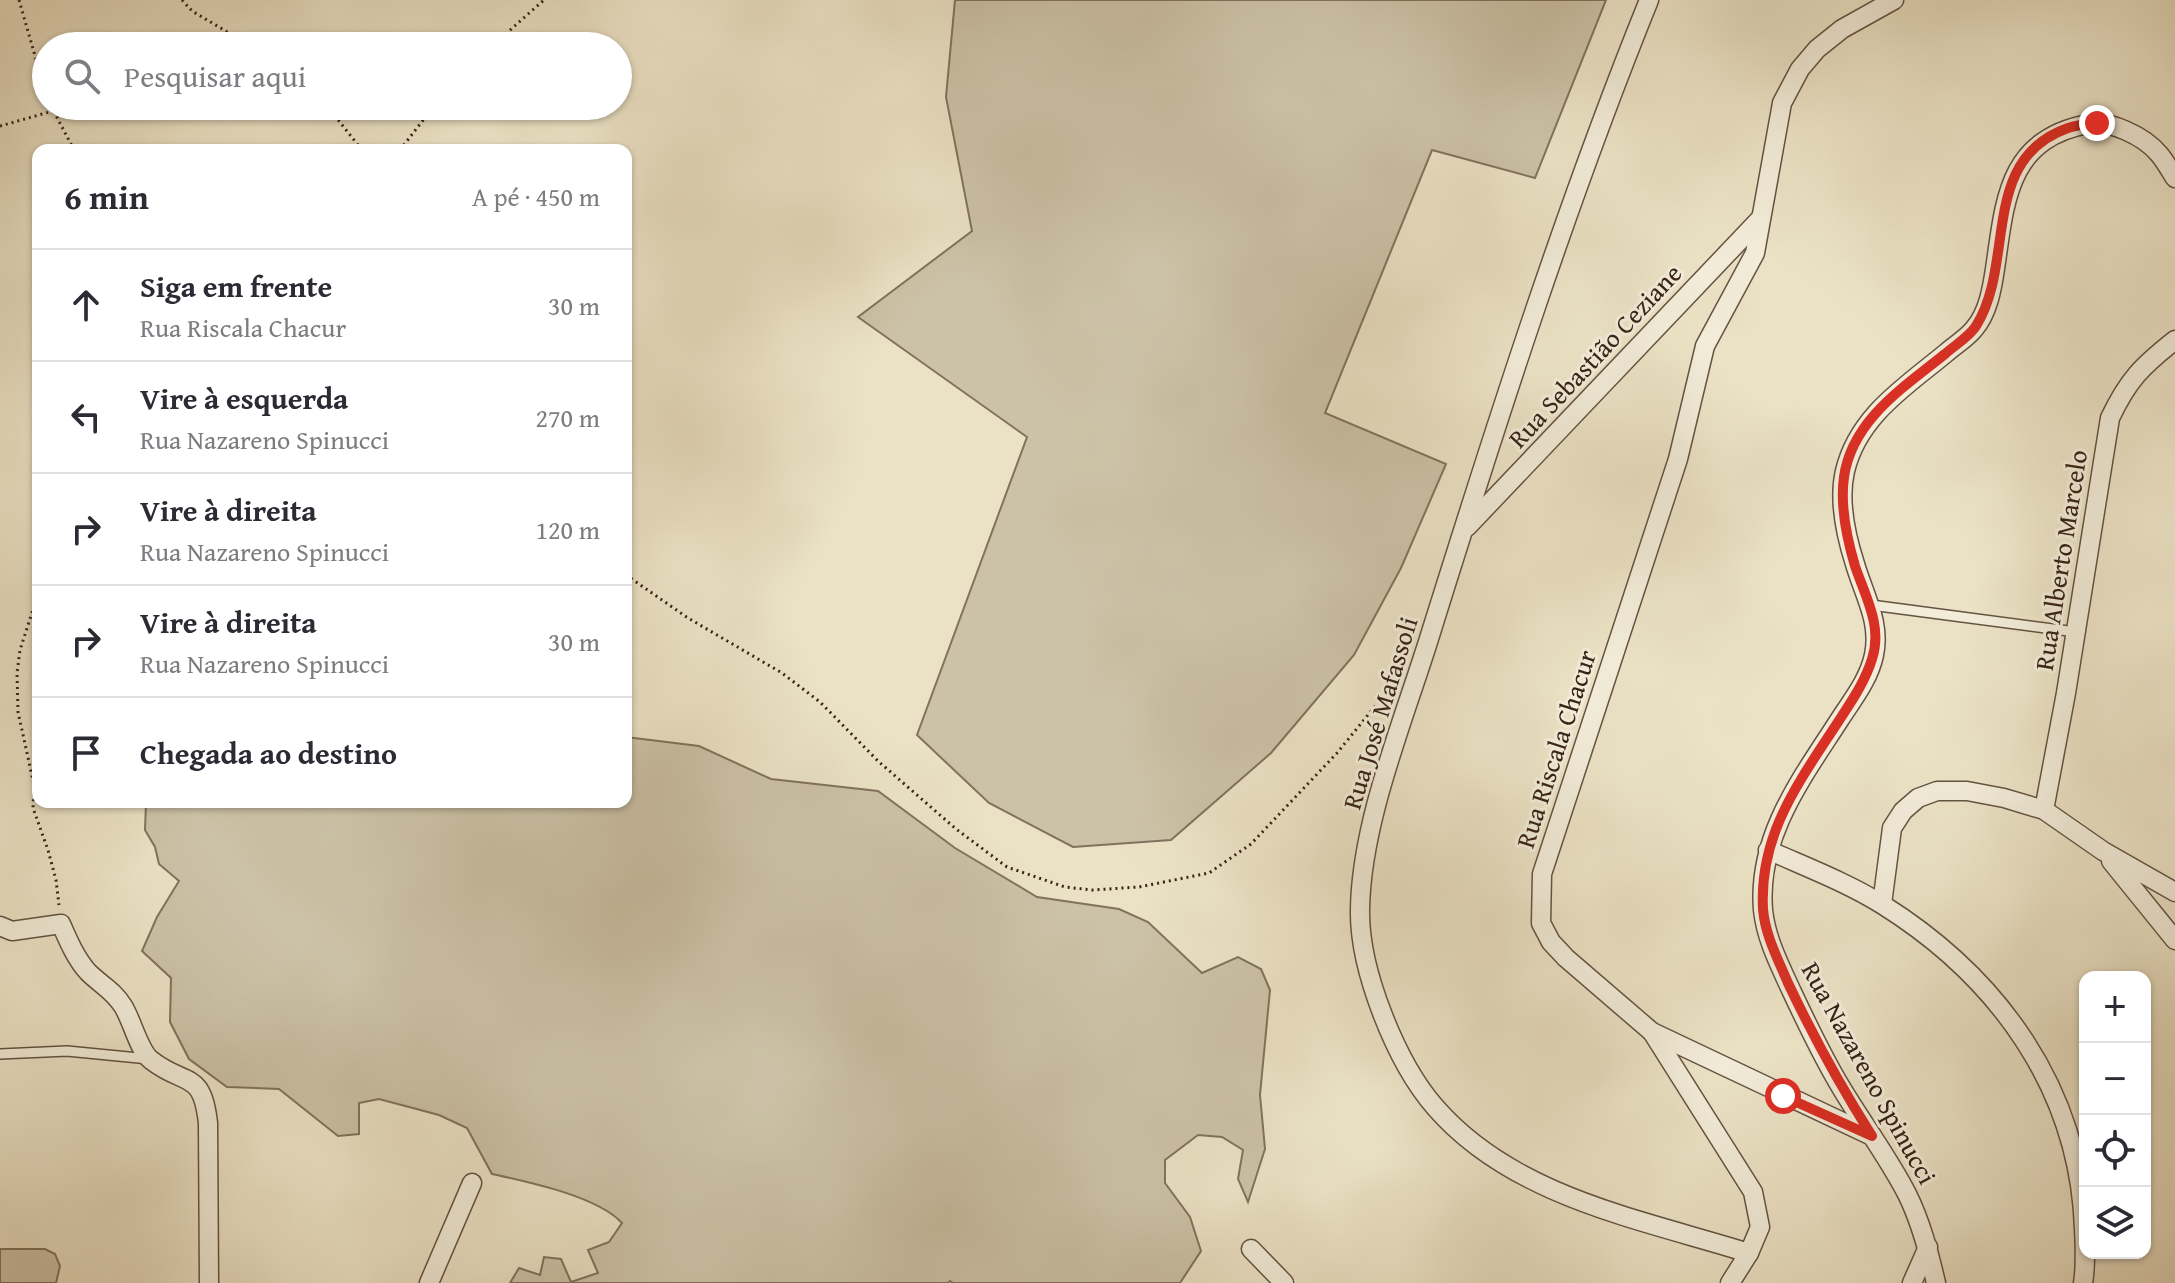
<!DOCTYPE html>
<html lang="pt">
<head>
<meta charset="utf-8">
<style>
  body { margin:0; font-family:"Gentium Book Plus",serif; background:#f2f2f3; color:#2b2b33 }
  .controls { position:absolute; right:24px; bottom:24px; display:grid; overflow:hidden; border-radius:16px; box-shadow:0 2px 6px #0004 }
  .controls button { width:72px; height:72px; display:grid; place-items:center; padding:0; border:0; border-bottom:2px solid #e1e1e2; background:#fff; color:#2b2b33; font:40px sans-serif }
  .stop { position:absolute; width:24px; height:24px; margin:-18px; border:6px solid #d93025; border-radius:50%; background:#fff }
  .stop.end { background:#d93025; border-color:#fff; box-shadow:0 2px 8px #0008 }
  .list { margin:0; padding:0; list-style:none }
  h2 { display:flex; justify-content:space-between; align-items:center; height:104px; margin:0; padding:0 32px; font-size:34px }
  h2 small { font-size:26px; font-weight:400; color:#7c7c81 }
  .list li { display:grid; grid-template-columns:52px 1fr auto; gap:24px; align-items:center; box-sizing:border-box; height:112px; padding:0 32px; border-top:2px solid #e1e1e2 }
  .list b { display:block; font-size:30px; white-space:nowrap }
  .list p { margin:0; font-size:26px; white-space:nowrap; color:#7c7c81 }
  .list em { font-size:26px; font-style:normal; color:#7c7c81 }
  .icon { flex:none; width:44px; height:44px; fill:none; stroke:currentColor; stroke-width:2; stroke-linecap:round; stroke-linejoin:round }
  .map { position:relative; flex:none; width:2175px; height:1283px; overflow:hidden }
  .search { position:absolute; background:#fff; box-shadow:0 2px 6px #0004; left:32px; top:32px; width:600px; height:88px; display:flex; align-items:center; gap:20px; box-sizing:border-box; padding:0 28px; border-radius:44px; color:#7c7c81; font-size:30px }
  .panel { position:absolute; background:#fff; box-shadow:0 2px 6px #0004; left:32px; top:144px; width:600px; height:664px; border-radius:16px }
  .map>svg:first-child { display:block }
</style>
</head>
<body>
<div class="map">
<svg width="2175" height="1283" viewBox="0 0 2175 1283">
  <rect width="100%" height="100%" fill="#ebe2c5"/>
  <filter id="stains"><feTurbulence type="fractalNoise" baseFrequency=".0025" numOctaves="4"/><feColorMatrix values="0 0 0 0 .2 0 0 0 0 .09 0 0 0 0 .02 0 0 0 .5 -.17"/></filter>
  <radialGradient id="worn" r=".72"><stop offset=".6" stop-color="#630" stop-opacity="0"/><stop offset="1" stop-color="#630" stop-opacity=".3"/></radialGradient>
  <g fill="#ccc2a7" stroke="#82725e" stroke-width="2">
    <polygon points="955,0 1606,0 1535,178 1432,150 1325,413 1446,464 1401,568 1354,655 1271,753 1171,840 1073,847 989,803 917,735 1027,437 858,317 972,231 946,97"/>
    <path d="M626 737 699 746 771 779 878 791 955 848 1037 897 1119 909 1148 922 1202 973 1238 957 1261 969 1270 990 1260 1095 1265 1149 1248 1202 1238 1179 1243 1150 1222 1137 1198 1135 1165 1160V1183L1190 1217 1201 1251 1180 1283H953L950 1281 948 1283H510L519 1268 540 1275 544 1257 561 1259 571 1282 598 1273 588 1250 609 1242 622 1223C597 1196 528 1182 492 1174L467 1128 439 1115 379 1099 359 1103V1134L338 1136 279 1089 227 1087 189 1059 170 1022 171 978 142 951 157 917 179 881 159 864 155 847 145 830 146 802H626Z"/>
    <polygon points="0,1249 45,1249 55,1254 60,1266 56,1283 0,1283"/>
  </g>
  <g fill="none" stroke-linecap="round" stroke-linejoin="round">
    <g stroke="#645342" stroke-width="12">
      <g id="lane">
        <polyline points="1871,605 2076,632"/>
        <polyline points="0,1054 67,1051 149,1059"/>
      </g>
    </g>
    <g stroke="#645342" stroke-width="21">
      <g id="street">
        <path d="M1649 0C1566 205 1498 418 1432 629 1406 715 1361 820 1360 910 1359 970 1396 1062 1435 1107 1513 1197 1640 1219 1749 1253"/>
        <polyline points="1467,527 1761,218"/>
        <path d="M2044 810 2066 693 2110 418C2128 380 2142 366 2175 340"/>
        <path d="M1768 850C1806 867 1848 883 1883 905 1999 978 2079 1089 2084 1228 2085 1247 2086 1265 2083 1283"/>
        <polyline points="2111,861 2175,940"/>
        <polyline points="1882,904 1892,828 1903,811 1918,798 1937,791 1967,791 2004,798 2044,810 2103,851 2175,892"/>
        <path d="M0 926 12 931 61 924C68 940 76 959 88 972 101 985 113 990 123 1006 132 1020 139 1051 151 1060 185 1087 202 1069 208 1123L209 1283"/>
        <polyline points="1652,1032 1753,1192 1760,1227 1749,1253 1730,1283"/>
        <polyline points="1872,1136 1652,1032 1566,958 1551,942 1541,923 1542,874 1678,459 1705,346 1755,253 1782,103 1800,69 1817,49 1842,29 1894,0"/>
        <polyline points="1251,1249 1284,1283"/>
        <polyline points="429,1283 472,1183"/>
        <polyline points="1912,1283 1928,1247"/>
        <path d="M1936 1283C1929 1253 1921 1222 1907 1194 1888 1157 1863 1124 1842 1089 1823 1058 1807 1024 1792 992 1780 966 1766 939 1763 910 1757 836 1802 778 1840 719 1853 699 1869 679 1874 655 1881 622 1864 595 1855 564 1846 536 1838 501 1845 471 1858 416 1905 387 1946 353 1955 345 1967 338 1974 329 1988 313 1992 289 1995 269 2005 201 2007 139 2088 124 2110 120 2144 136 2159 154 2165 161 2170 170 2175 178"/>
      </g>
    </g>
    <g stroke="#372316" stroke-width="3" stroke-dasharray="2 4" stroke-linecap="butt">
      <polyline points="19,0 46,94"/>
      <polyline points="182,0 192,11 251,46"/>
      <polyline points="492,46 544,0"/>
      <polyline points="51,106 74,150"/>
      <polyline points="327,106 362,150"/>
      <polyline points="0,126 53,111"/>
      <polyline points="400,150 434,106"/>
      <polyline points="626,575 688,618 782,673 820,702 878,761 956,829 1007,867 1065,887 1092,890 1139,887 1209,873 1251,844 1337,753 1394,683"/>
      <polyline points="38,594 20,650 17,673 18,712 34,785 33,808 48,850 56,880 59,905"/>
    </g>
    <use href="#lane" stroke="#f2ecd9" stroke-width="9"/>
    <use href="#street" stroke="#f2ecd9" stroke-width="18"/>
  </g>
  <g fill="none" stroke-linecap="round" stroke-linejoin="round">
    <path stroke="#d93025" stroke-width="10" d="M1783 1096 1872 1136C1841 1087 1813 1036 1788 983 1778 959 1765 935 1763 909 1759 834 1799 782 1838 722 1851 702 1865 682 1872 659 1883 626 1865 596 1855 566 1847 539 1840 505 1844 477 1852 420 1904 387 1945 354 1955 345 1969 337 1976 326 2016 263 1979 159 2068 128 2077 125 2088 124 2097 123"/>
  </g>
  <g text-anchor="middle" stroke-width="6" stroke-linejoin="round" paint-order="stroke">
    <g font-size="26" fill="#372316" stroke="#f2ecd9">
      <text transform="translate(1595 356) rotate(-47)" y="9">Rua Sebastião Ceziane</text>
      <text transform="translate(2061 560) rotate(-81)" y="9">Rua Alberto Marcelo</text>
      <text transform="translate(1380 713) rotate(-73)" y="9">Rua José Mafassoli</text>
      <text transform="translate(1556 749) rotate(-72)" y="9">Rua Riscala Chacur</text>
      <text transform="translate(1869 1073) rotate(61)" y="9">Rua Nazareno Spinucci</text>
    </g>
  </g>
  <rect width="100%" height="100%" filter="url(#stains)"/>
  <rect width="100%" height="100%" fill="url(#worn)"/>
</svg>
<div class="controls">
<button>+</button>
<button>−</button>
<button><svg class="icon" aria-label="locate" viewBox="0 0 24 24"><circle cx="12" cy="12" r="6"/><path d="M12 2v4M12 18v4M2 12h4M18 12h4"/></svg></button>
<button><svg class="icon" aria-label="layers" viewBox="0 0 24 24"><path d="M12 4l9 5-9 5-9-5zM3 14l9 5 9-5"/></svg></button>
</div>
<div class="stop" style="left:1783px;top:1096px"></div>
<div class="stop end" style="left:2097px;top:123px"></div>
<div class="search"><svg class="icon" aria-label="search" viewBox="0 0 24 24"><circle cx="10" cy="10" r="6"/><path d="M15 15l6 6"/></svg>Pesquisar aqui</div>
<section class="panel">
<h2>6 min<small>A pé · 450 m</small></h2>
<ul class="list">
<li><svg class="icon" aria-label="ahead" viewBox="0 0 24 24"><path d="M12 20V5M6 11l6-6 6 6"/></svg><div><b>Siga em frente</b><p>Rua Riscala Chacur</p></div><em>30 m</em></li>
<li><svg class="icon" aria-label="left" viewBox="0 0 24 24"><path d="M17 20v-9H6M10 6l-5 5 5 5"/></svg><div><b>Vire à esquerda</b><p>Rua Nazareno Spinucci</p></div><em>270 m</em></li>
<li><svg class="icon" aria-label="right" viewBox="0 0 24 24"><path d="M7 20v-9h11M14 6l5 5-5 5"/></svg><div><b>Vire à direita</b><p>Rua Nazareno Spinucci</p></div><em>120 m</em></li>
<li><svg class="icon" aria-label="right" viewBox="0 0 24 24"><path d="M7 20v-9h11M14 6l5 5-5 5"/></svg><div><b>Vire à direita</b><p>Rua Nazareno Spinucci</p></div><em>30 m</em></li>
<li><svg class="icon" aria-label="arrive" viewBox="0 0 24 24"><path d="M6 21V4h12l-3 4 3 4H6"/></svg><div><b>Chegada ao destino</b></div></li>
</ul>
</section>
</div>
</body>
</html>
